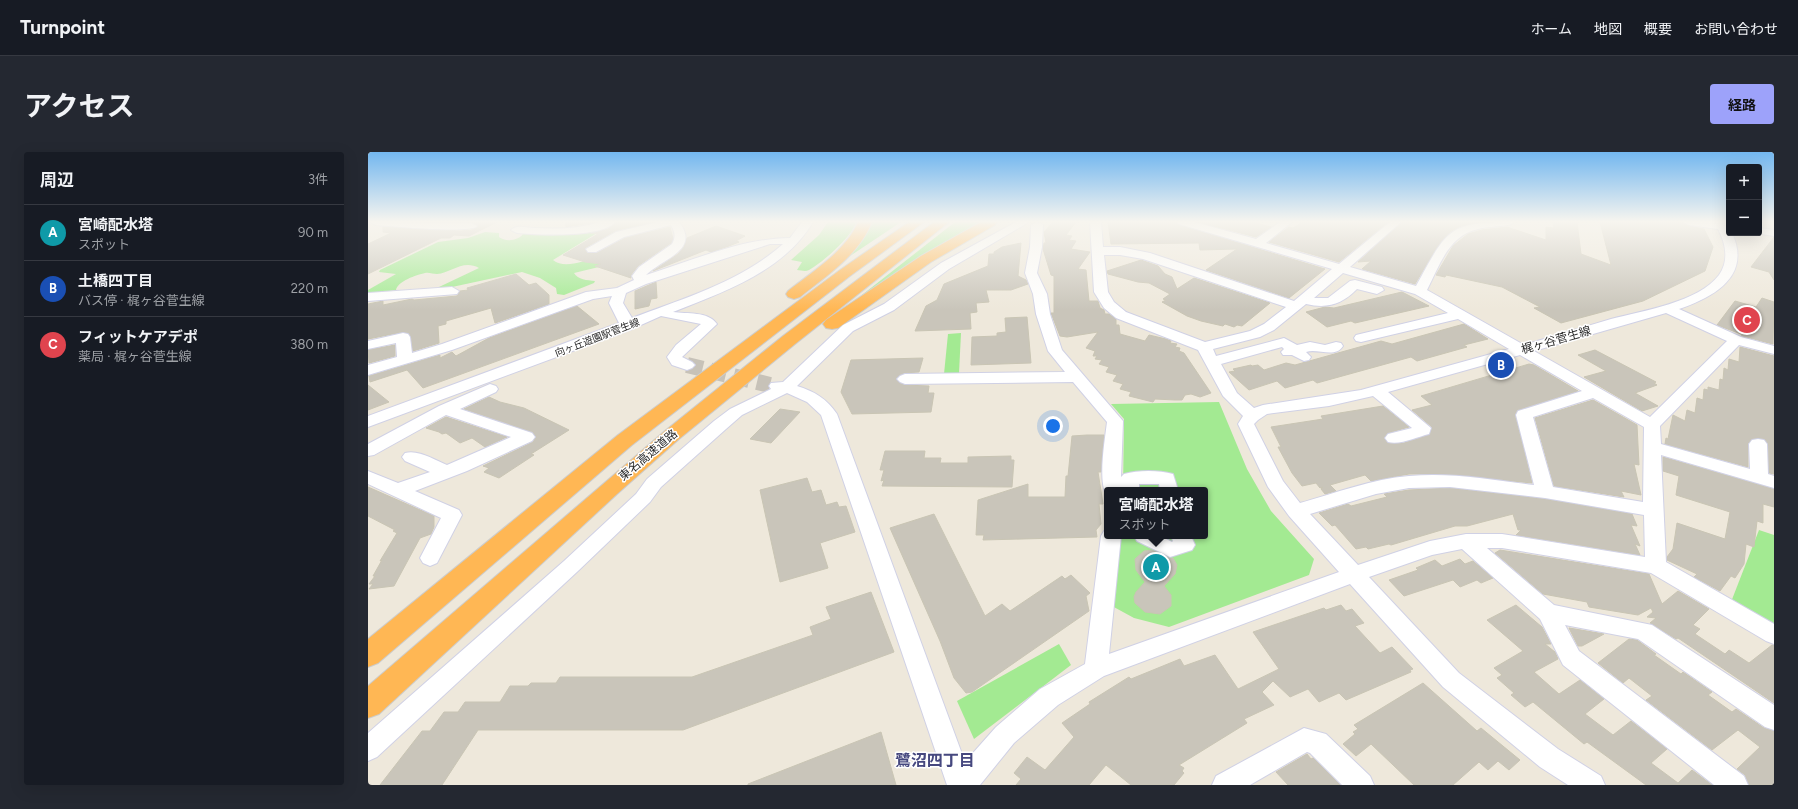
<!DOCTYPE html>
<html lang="ja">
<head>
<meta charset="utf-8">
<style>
  body { margin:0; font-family:Figtree,"Noto Sans JP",sans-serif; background:#242831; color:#f1f3f6 }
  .controls { position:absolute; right:12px; top:12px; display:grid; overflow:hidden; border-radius:4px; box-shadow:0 4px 16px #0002 }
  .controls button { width:36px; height:36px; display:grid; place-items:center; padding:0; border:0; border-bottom:1px solid #363941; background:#171b24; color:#f1f3f6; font:20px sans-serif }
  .you { position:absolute; left:685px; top:274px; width:14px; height:14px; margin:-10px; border:3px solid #fff; border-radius:50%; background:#1a73e8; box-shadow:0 0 0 6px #1a73e833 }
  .badge { display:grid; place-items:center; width:26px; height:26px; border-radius:50%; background:#9da2fa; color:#fff; font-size:13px; font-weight:700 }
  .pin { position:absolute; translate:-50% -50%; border:2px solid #fff; box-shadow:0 1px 4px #0006 }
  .popup { position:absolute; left:736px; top:335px; width:104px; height:52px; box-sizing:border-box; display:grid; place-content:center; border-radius:4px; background:#171b24; filter:drop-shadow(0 1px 3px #0005); font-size:13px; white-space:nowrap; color:#9ea1a6 }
  .popup b { font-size:15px; color:#f1f3f6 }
  .popup::after { content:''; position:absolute; left:50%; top:100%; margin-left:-8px; border:8px solid transparent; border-top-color:#171b24 }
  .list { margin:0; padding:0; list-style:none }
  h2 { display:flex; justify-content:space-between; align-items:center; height:52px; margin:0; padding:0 16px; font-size:17px }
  h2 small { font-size:13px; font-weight:400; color:#9ea1a6 }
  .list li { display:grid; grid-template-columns:26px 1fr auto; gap:12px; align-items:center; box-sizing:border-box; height:56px; padding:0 16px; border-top:1px solid #363941 }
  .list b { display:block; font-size:15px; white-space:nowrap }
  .list p { margin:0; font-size:13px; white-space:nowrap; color:#9ea1a6 }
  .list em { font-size:13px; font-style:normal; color:#9ea1a6 }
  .map { position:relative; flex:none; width:1406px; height:633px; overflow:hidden; border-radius:4px }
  header { display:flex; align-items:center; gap:24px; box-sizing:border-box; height:56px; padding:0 20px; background:#171b24; border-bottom:1px solid #363941 }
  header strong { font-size:19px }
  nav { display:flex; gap:22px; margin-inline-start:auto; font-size:14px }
  .intro { display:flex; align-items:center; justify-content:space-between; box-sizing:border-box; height:96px; padding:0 24px }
  h1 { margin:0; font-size:28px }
  .button { padding:10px 18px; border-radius:4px; background:#9da2fa; color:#111; font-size:14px; font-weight:700 }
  main { display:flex; gap:24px; padding:0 24px }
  aside { flex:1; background:#171b24; border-radius:4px; box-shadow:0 4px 16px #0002 }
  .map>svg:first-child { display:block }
</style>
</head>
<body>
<header>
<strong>Turnpoint</strong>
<nav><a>ホーム</a><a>地図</a><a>概要</a><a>お問い合わせ</a></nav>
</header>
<div class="intro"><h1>アクセス</h1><a class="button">経路</a></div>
<main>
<aside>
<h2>周辺<small>3件</small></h2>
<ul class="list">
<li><span class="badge" style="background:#0f9aa8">A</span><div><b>宮崎配水塔</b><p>スポット</p></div><em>90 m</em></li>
<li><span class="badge" style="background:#1a4fb4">B</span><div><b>土橋四丁目</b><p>バス停 · 梶ヶ谷菅生線</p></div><em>220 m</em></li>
<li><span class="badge" style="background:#e0444e">C</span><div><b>フィットケアデポ</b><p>薬局 · 梶ヶ谷菅生線</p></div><em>380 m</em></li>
</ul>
</aside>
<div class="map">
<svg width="1406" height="633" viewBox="0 0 1406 633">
  <rect width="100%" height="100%" fill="#eee8db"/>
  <g fill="#a3ea92">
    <path d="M460 70H488C485 84 454 111 441 118 437 120 433 118 429 118L434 110 423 108 451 83Z"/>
    <polygon points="500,70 533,70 461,118 498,77"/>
    <polygon points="587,70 615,70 567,98 498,143 494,143"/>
    <path d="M234 78 185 108C196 117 215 109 228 106L235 114 206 121C210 128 219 128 227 129L226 131 196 143 189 142 188 136 172 126 154 120 70 138 71 135 111 116C95 107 83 121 69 122 65 122 61 120 57 121 48 123 30 129 28 138L0 142V138L28 122 11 120 12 118 70 90 100 86 117 80 131 81V85C137 90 150 89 155 82L164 81Z"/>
    <polygon points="593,181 591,221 576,222 580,182"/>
    <polygon points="851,250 879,317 903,359 946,407 941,423 801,475 766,466 744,454 751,384 837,384 837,338 755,338 756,267 743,252"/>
    <polygon points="1391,378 1406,383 1406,477 1363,450"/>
    <polygon points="691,492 703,513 606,587 589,549"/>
  </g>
  <g fill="#c9c5ba" stroke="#c9c5b4">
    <polygon points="104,70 129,70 101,84 86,83 82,86 73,86 0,122 0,92 23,81 15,80 15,75 93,79 104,78 110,75"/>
    <polygon points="198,70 227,70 198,75"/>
    <polygon points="248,70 285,70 247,79 217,96 219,101 229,101 257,86 302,75 305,87 303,91 270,114 263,123 263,126 227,114 233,112 217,110 195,103 230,82 223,81 240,77"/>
    <polygon points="685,70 708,70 698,83 704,84 701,88 708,89 703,97 722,100 710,117 718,118 721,149 730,149 732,156 736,158 737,162 741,162 748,167 748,173 751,173 752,182 777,189 781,183 798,187 803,189 802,191 809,192 807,195 812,196 811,199 816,201 843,241 832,245 823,242 817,243 814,248 807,248 787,247 785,250 761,244 763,240 752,237 755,232 745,229 749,223 738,220 741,215 731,212 734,208 727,207 729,204 725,204 727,199 718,196 730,180 699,185 692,184 683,161 686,161 686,124 683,123 675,97 676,91 678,91 676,80"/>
    <polygon points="740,70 808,70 811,73 957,117 921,146 838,118 869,97 832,98 831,91 743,92"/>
    <polygon points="830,70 884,70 903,75 888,85"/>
    <polygon points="935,70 1020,70 971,110 901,90 921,75 925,76"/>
    <polygon points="1034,70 1116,70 1093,74 1082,80 1066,100 1047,132 994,117 1003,109 990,110"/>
    <polygon points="1185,70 1209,70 1213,102 1243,113 1232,70 1314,71 1321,74 1336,77 1345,95 1337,119 1275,149 1193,171 1166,156 1172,155 1134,135 1078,123 1077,125 1068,123 1085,94 1100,82 1114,78 1139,75 1178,88 1178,75 1186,76"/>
    <polygon points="348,74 377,84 368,89 371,90 361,94 343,100 338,98 285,119 310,102 316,95 319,86"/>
    <polygon points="1406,85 1406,128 1401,120 1383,115"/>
    <polygon points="653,91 650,124 658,128 660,132 643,138 618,138 621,150 608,151 609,160 602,161 603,177 547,179 558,154 569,148 576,132 620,114 621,102 626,102 626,100 634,95"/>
    <polygon points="773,108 790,114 797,122 804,125 809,137 826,126 902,151 874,174 869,173 866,175 857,172 855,174 833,169 819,164 794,150 798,148 795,147 802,142 781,131 770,130 740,122 739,119"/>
    <polygon points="148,122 161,133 168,131 181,143 181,152 127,171 123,156 78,169 78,172 70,174 71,191 45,199 43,185 40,181 35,180 0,187 0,152 15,149 15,153 44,147 46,148 89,144 92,139 100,138 99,136"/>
    <polygon points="288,130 289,146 283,147 281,154 267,157 267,139"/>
    <polygon points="1034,140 1061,154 987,171 983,169 959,175 938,160 957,155 966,156"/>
    <polygon points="1394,146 1406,150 1405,192 1374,184 1373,182 1349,173 1367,149 1388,155"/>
    <polygon points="209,154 231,172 55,236 39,218 2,230 1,224 72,203 72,206 84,200 88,204 121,186"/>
    <polygon points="659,165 663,211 603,213 604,185 629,184 629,181 638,180 637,166"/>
    <polygon points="1096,172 1120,187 1096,193 1099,195 1049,209 1043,205 949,231 945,228 917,236 909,229 881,238 861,220 867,219 865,217 883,213 884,214 890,213 896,218 918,211 927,213 1013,189 1024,192"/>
    <polygon points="27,193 27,204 1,211 0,198"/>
    <polygon points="1372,195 1406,204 1406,322 1401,321 1400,292 1396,287 1384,287 1380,291 1380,315 1297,292 1298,286 1300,287 1305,263 1317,269 1319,258 1327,261 1329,246 1335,248 1336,237 1340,238 1340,235 1351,238 1352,227 1355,228 1356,216 1360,218 1361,207 1371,210"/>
    <polygon points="1227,198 1288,230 1286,231 1289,233 1267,241 1290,254 1274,259 1216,225 1238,219 1210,203"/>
    <polygon points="555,206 551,220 536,221 528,227 536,233 561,234 560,241 566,241 563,260 484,262 473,240 483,208"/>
    <polygon points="1161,212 1166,213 1210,239 1150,258 1147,262 1164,331 1073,322 1041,322 1003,329 997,323 962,333 968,339 957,342 953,337 955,335 952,336 948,331 934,334 924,321 910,295 913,295 903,275 955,267 953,264 1015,254 1041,275 1020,281 1016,287 1020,291 1036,291 1062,282 1064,275 1044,258 1064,253 1053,244"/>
    <polygon points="0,233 21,250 0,258"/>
    <polygon points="121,245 132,250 156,256 201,278 163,302 166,303 131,326 116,320 121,316 115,314 165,290 168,285 164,280 96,257"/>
    <polygon points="1225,248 1269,273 1271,313 1266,312 1273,343 1253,339 1256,345 1186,334 1167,266"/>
    <polygon points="412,257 432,260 403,291 382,287"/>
    <polygon points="78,265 139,285 117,295 104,286 92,291 78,281 74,282 71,280 58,276"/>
    <polygon points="719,283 736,283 733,320 730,320 735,352 731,352 733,372 728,378 729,385 615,388 616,383 608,383 610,348 660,332 660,345 697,345 698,324 700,324 704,284"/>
    <polygon points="517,299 557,299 556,306 573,306 572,311 600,311 600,305 643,304 643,308 646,308 644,335 514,334 516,328 513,329 516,318 512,318"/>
    <polygon points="1295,305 1406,337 1406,355 1395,352 1395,371 1389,369 1386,395 1378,392 1376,412 1367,426 1363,424 1352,439 1326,425 1329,422 1299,408 1299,405 1305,397 1309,371 1357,387 1362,360 1308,343 1311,324 1295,319"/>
    <polygon points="439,326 444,340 453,338 458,353 469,350 471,355 478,354 487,380 452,391 460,416 412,430 392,338"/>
    <polygon points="0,335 66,364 66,375 63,382 52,386 26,434 1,437 5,432 1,432 7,424 5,424 14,408 12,409 29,381 25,379 27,378 0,364"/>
    <polygon points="1082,336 1177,347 1264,362 1269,374 1263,373 1272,394 1267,392 1272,403 1148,383 1153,378 1150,378 1145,362 1099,374 1087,374 1023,393 1021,392 1000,397 998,395 988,397 967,373 964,374 951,361 980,352 983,354 1019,345 1016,342 1041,338"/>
    <polygon points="566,362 617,464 634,452 642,459 694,424 697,427 703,423 722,441 718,444 721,459 604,540 598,541 586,526 572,489 522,376"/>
    <polygon points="784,398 801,406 805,406 809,413 807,422 796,434 803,443 803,454 792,462 777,460 767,451 766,445 768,440 777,430 768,418 767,407 776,399"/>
    <polygon points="1132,398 1281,422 1294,452 1310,439 1341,457 1325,473 1332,477 1327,482 1357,502 1361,498 1381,511 1404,493 1406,493 1406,551 1310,486 1308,487 1282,471 1288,466 1279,465 1285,460 1283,456 1270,463 1221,455 1219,450 1175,442 1127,401"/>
    <polygon points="1092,407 1097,412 1105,409 1125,426 1113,431 1109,428 1092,435 1085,428 1036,444 1021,428 1050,418 1048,416 1067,408 1074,414"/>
    <polygon points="503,440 526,500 315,578 110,578 74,633 12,633 54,579 62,579 76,560 90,560 97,550 132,550 142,534 160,534 163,531 188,531 192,525 324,525 445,483 442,475 463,467 458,455"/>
    <polygon points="973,453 978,459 984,457 996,471 987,474 1012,501 1024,495 1045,517 1042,518 1043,520 978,548 971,541 951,550 940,537 922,545 905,529 894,540 906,553 876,567 879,571 811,613 816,616 814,619 816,621 806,633 763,633 738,613 721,633 648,633 653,627 646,621 659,605 677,618 706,585 694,571 722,552 721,550 761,525 763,527 812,507 816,514 847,503 870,537 911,517 885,480 956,456 958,458"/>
    <polygon points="1148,453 1174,475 1183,492 1177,492 1187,500 1190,507 1166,520 1191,542 1212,528 1236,547 1217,562 1245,583 1263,569 1299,597 1283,611 1310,631 1324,618 1344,633 1278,633 1219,590 1216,592 1165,550 1157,555 1143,543 1146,541 1129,526 1134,523 1126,516 1155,499 1119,468"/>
    <polygon points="1201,476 1207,477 1236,482 1214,494 1210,494"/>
    <polygon points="1261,487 1269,488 1288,502 1286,503 1313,522 1315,520 1344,540 1340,543 1364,560 1368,557 1396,576 1406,579 1406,633 1381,633 1377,623 1369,617 1392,595 1370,578 1344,598 1278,548 1284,544 1261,526 1255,531 1230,511"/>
    <polygon points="1055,531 1109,579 1113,576 1152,608 1141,618 1130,609 1120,618 1111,610 1085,633 1046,633 1003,592 988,604 975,592 987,582 985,580 990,577 986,573"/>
    <polygon points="513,580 528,633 380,633 380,632"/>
    <polygon points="939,602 943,607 945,606 972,633 920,633 908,620"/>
  </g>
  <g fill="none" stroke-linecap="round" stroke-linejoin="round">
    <polyline stroke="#c7c2b8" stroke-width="16" stroke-dasharray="16 8" stroke-linecap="butt" points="319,213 402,233"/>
    <g stroke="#d0d1e5" stroke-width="2">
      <g id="minor">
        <path d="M2 70 103 71 109 74C103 82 22 74 8 73Z"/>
        <path d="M231 70H247C234 86 169 83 149 81L143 78C148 72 160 76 167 76 189 77 210 77 231 70Z"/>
        <path d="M290 70H311C333 98 294 107 278 123 323 109 375 86 422 86L434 70H445C416 119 356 140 305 160 319 162 340 159 349 172L314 205 324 210 327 213 324 216 319 218 304 213 299 205 308 193 333 172 293 164 264 177 0 275V264L251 171 241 151 244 144 225 147 84 198 0 223V213L29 205 28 191 0 197V189L35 181 40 182 42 185 44 201 74 192 218 140 249 136 266 128 264 124 271 115 304 92C308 85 307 80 303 73L256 85 228 100H220L218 97 248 80ZM402 92H415C372 130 316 146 264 166L255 151 258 141 278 132Z"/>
        <path d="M648 70H661L581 117 526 158 485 179 429 234C446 239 459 247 469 262L597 610 628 575 672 537 717 512 733 384 736 379 739 378V384H753L741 502 971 420 921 364 900 335 870 272 875 264 855 244 830 198 748 166 736 156 726 140 722 70H733L735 95H752L782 101 926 149 964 117 811 72 809 70H826L888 87 912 70H924L898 91 971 112 1022 70H1033L982 115 1048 134C1079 78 1079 70 1145 70L1144 72C1133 75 1121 74 1110 77 1080 84 1072 113 1059 138L1156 193C1185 184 1214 176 1243 167 1274 159 1331 150 1351 123 1361 109 1358 92 1350 77L1321 73 1315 70H1357L1361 72V81H1364C1384 124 1346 145 1311 157L1373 185 1406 194V202L1371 193 1292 274 1293 292 1382 317 1381 292 1384 288 1390 287 1396 288 1399 292 1400 322 1406 324V336L1293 303 1298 410 1406 472V492L1398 489 1283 421 1134 396H1119L1186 453 1284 473 1406 553V578L1397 575 1270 487 1197 473 1211 499 1376 624 1380 633H1346L1195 513 1172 467 1094 397 1064 403 1001 425 1091 521 1190 597 1233 624 1237 633H1200L1172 615 1075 535 982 432 736 524 690 553 646 591 612 633H579L453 263 439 250 419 241 374 263 358 277 293 335 282 350 210 419 9 605 0 609V581L196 409 268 342 279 327 346 269 362 257 403 237 401 234 403 231 415 230 475 173 516 152 573 111ZM736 103H752L775 107 918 155 896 172 882 179 837 190 758 160 746 150 740 140ZM975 121 1047 142 1080 161 988 183 986 186 988 189 993 190 1090 167 1141 197 993 238 895 253 886 256 869 241 853 212 914 195 916 197 913 200 915 203H924L936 209 941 208 943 205 938 200C950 196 967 207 975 194L973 191 968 190 957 193 942 190 929 193 916 186 848 204 845 197 892 185 906 178 938 152C960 157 974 152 989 137L1009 142 1016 138 1014 135 987 128 982 129 960 146H946ZM1298 161 1359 189 1282 265 1166 199ZM1152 203 1214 239 1150 259 1148 263 1166 333C1125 328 1083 320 1041 324 1004 327 968 341 932 351L915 329 886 272 890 268 899 262 961 254 1005 244 1044 276 1020 282 1017 286 1020 290C1033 293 1049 285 1061 282L1063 276 1020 240ZM1225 246 1276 275 1275 350 1185 335 1165 265ZM1082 335 1177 346 1276 363 1277 405 1134 382H1098L1062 389 990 413 942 362 1008 342 1041 336Z"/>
        <path d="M669 70 675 73 674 95 669 121 679 142 682 162 694 198 755 269 753 325 756 322C770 318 791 318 805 322L810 338H792L791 332H771V338H739L738 342C730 328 737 287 739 270L705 230 537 232 532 230 529 227 532 224 537 222 697 220 680 199 668 162 665 142 657 121 662 95 663 73Z"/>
        <polygon points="1391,76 1406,78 1406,84 1387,81 1391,81"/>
        <polygon points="84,135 91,139 89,142 0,149 0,141"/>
        <path d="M122 232 128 234 130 237 128 240 92 257 164 281 167 285 164 289 99 319 47 339 91 358 94 363 69 411 62 414 55 411 52 406 73 366 0 332V319L30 331 62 320 37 309 34 305 37 301C50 297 67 308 79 313L143 285 78 263 6 303 0 304V292L71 254Z"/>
        <polygon points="766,384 792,384 804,390 805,389 803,384 823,384 827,393 824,398 802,405 769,389"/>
        <polygon points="936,576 958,582 1002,624 1006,633 974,633 942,601 939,600 882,633 844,633 848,624"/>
      </g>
    </g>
    <g stroke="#ccc" stroke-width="2">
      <g id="highway">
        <path d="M490 70H504C491 103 458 124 432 145L426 147 420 145 418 142 420 139C445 119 477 100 490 70Z"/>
        <polygon points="541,70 556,70 482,124 264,293 10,511 0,515 0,487 250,283 472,118"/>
        <polygon points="566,70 581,70 427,192 311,287 249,342 11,562 0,566 0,534 297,279 415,184"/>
        <polygon points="613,70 629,70 627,73 563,110 470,176 464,177 458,176 455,172 458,168 553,104"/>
      </g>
    </g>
    <use href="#minor" fill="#fff" fill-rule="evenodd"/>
    <use href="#highway" fill="#ffb754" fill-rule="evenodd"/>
  </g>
  <linearGradient id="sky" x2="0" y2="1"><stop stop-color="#73b7ef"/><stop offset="0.44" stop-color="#f7f5ef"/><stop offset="1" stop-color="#f7f5ef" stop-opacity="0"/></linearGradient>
  <rect width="1406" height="158" fill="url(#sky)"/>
  <g text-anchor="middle" stroke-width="3" stroke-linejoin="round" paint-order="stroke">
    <g font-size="10" fill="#2a2a2a" stroke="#fff">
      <text transform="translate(229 185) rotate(-21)" y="4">向ヶ丘遊園駅菅生線</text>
    </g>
    <g font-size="12" fill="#2a2a2a" stroke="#fff">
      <text transform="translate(1188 188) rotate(-16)" y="4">梶ヶ谷菅生線</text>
      <text transform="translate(280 303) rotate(-40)" y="4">東名高速道路</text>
    </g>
    <g font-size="16" font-weight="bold" fill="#46487f" stroke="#fff">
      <text x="567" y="614">鷺沼四丁目</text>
    </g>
  </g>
</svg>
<div class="controls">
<button>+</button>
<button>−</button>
</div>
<div class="you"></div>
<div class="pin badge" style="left:788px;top:415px;background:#0f9aa8">A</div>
<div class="popup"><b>宮崎配水塔</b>スポット</div>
<div class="pin badge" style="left:1133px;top:213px;background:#1a4fb4">B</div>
<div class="pin badge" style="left:1379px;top:168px;background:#e0444e">C</div>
</div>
</main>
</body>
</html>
